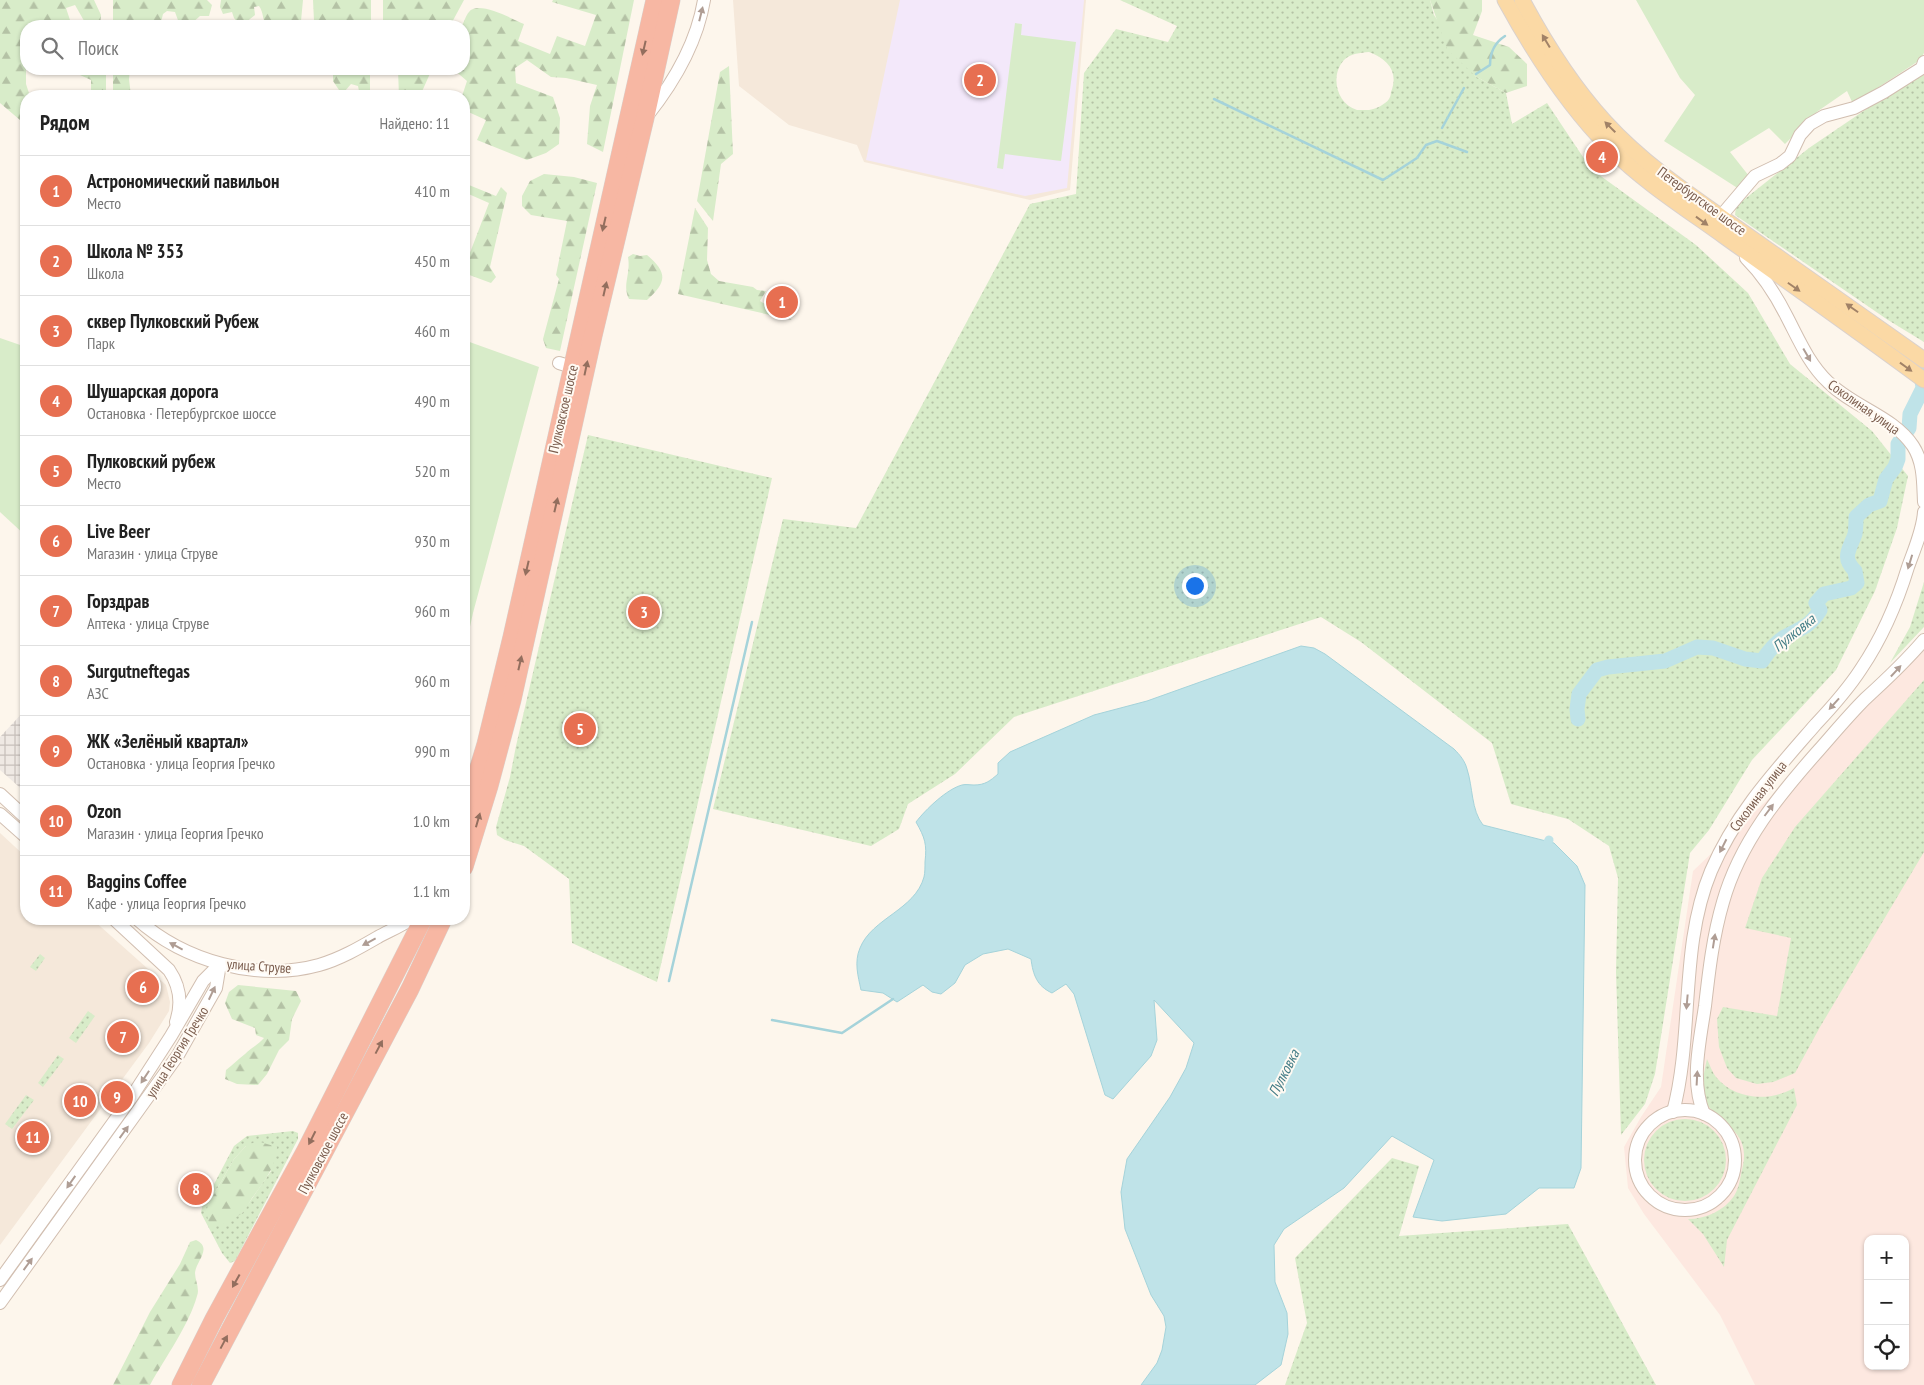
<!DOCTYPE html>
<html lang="ru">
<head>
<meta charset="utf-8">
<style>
  body { margin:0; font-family:"PT Sans Narrow",sans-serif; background:#f6f6f6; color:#222 }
  .controls { position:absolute; right:15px; bottom:15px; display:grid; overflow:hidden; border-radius:10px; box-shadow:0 1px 4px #0004 }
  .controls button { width:45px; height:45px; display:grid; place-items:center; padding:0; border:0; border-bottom:1px solid #e0e0e0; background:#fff; color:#222; font:25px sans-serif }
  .you { position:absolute; left:1194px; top:585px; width:18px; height:18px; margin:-12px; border:4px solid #fff; border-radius:50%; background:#1a73e8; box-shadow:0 0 0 8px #1a73e833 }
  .badge { display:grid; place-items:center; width:32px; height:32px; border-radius:50%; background:#e76f51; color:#fff; font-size:16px; font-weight:700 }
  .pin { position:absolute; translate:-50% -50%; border:2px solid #fff; box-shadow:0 1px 5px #0006 }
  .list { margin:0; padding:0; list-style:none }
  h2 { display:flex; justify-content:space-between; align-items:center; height:65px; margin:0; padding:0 20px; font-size:21px }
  h2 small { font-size:16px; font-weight:400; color:#767676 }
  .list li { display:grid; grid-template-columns:32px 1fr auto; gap:15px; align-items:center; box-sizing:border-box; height:70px; padding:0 20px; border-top:1px solid #e0e0e0 }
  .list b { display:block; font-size:19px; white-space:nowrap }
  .list p { margin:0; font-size:16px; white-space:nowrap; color:#767676 }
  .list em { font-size:16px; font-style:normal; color:#767676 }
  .icon { flex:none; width:28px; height:28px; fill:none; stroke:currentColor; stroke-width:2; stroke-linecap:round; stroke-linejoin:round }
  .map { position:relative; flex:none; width:1924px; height:1385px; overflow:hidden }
  .search { position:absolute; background:#fff; box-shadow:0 1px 4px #0004; left:20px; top:20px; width:450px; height:55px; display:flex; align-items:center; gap:12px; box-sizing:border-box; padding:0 18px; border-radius:20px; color:#767676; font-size:19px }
  .panel { position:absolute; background:#fff; box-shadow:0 1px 4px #0004; left:20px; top:90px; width:450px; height:835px; border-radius:20px }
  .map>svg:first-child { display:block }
</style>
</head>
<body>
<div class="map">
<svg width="1924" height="1385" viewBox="0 0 1924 1385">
  <defs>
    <pattern id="industrial-grid" width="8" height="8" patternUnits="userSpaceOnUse" patternTransform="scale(1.25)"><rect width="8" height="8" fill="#efe9e4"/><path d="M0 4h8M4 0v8" fill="none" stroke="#c7c0bb"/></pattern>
    <pattern id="grass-dots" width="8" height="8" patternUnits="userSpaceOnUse" patternTransform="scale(1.25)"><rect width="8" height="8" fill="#d8ecc9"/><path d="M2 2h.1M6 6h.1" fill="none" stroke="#b4c2a5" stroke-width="1.8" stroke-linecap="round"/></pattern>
    <pattern id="forest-firs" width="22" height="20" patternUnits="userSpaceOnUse" patternTransform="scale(1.25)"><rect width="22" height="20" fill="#d8ecc9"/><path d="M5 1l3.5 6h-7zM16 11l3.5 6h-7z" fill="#b4c2a5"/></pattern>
  </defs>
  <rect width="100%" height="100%" fill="#fdf6ec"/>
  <g fill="#f5e8da">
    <polygon points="733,0 1086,0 1070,190 1030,200 864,162 857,145 789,125 739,86"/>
    <polygon points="0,833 26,857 26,919 92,919 166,985 170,1002 169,1011 149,1043 0,1245"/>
  </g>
  <path fill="#fde8e0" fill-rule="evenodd" d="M1924 650V1385H1755L1720 1315 1644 1214 1628 1188 1624 1147 1641 1117 1661 1087 1693 871ZM1868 1239H1905V1366H1868Z"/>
  <polygon fill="url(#industrial-grid)" points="26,709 26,793 0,770 0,737"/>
  <polygon fill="#f3e8fa" points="900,0 1084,0 1067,188 1025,196 866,160"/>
  <g fill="url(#grass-dots)" fill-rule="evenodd">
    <path d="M1120 0H1430L1434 15 1475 76 1506 93 1512 124 1547 103 1591 169 1696 245 1748 293 1790 364 1872 431 1908 476 1897 528 1875 591 1836 670 1752 760 1709 830 1690 853 1655 1074 1645 1104 1621 1135 1616 972 1618 878 1609 846 1568 819 1511 804 1492 743 1361 642 1321 617 1014 717 955 774 908 804 899 829 871 846 713 809 783 519 856 528 1030 204 1076 194 1084 73 1116 29 1168 42 1177 26ZM1369 52C1388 59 1399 72 1391 92 1391 95 1390 97 1389 99 1385 105 1375 109 1369 110 1365 110 1361 110 1357 110 1336 104 1330 75 1344 60 1351 53 1360 53 1369 52Z"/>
    <polygon points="1924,70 1924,342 1888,320 1735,215 1736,206 1809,148"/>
    <polygon points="588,435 772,478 657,982 572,943 569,879 524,846 505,840 497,835 496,827 510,777 516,746"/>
    <polygon points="1924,582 1924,627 1890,663 1910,627"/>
    <polygon points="1924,680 1924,852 1820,1027 1795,1073 1773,1082 1757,1084 1736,1078 1727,1068 1719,1047 1717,1019 1723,1007 1777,1016 1791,938 1745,928 1762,878 1795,827"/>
    <polygon points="40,954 45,958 36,971 30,967"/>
    <polygon points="88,1011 95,1016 76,1043 69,1038"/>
    <polygon points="58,1055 64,1059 43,1087 38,1083"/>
    <path d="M1707 1059C1710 1065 1712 1072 1716 1077 1735 1100 1769 1102 1794 1088L1797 1105 1727 1240 1724 1267 1703 1234 1688 1219C1705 1219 1724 1211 1734 1196 1738 1190 1740 1181 1741 1174 1744 1162 1746 1153 1741 1141 1733 1123 1709 1116 1704 1097 1701 1085 1704 1072 1707 1059Z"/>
    <polygon points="26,1095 34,1100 12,1129 5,1124"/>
    <circle cx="1685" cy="1160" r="41"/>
    <path d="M293 1131 298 1133V1139L235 1261 230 1263 222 1253 201 1213 202 1207 234 1146 247 1136ZM246 1146 271 1171 242 1213 208 1205 234 1159Z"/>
    <polygon points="1392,1158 1419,1166 1399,1236 1568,1224 1656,1385 1285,1385 1307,1323 1295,1258"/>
  </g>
  <g fill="url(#forest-firs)">
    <polygon points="0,0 94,0 101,15 100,26 87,26 75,5 66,8 72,26 54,26 53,25 35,23 31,26 26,26 26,84 30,96 26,96 26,119 20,120 0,103"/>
    <polygon points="113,0 207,0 212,5 209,16 200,16 191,24 179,23 175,12 167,11 163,14 160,26 113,26"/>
    <path d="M221 0H303L301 21H304V26H267C262 20 264 13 259 6L254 7 255 15C249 20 246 23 238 23L234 18 232 12 223 14 220 7Z"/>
    <polygon points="313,0 371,0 371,26 312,26 312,21 314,21"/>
    <polygon points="383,0 464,0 450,26 383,26"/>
    <path d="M553 0H634L603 152 587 144 590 106 597 85 566 78 551 77 527 60 515 68 516 83 553 97 560 118 559 144 546 153 527 160 477 140 486 120 464 110V96H462L467 81 453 69H464V26H462C464 22 466 15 469 12 478 0 512 19 524 24L518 41 550 54 557 36 585 46 596 15 552 2Z"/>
    <polygon points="1430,0 1482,0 1482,11 1473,35 1509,47 1527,64 1527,86 1506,93 1475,76 1447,49"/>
    <polygon points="729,66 733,154 721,164 713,221 697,201 720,72"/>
    <polygon points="80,69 106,69 106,96 91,96 91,80 80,75"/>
    <polygon points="113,69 130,69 129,79 131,96 113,96"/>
    <polygon points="333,69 370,69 370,96 360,96 358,86 351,84 345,91 339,90 333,81"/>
    <polygon points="383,69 432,69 420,96 384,96 399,96 398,70"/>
    <polygon points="544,174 574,177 597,183 560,351 546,348 543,339 559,279 556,275 567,221 531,215 522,206 522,196 530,181"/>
    <polygon points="464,183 496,196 501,187 507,193 490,267 496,277 491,283 464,273 464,257 468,258 489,203 464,192"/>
    <polygon points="695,208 708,228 707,260 711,274 719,281 753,287 757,290 766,291 760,301 792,320 678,294"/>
    <path d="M633 254 640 256 647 255C668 273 667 282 647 300L629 299C622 284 631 275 628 257Z"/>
    <path d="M238 985 296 991 301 1001 292 1019 289 1040 279 1050 267 1074 258 1085 237 1084 225 1079 226 1070C233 1065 238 1059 245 1054 251 1048 258 1045 264 1038L256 1035 255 1028 232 1019 225 1003 229 992Z"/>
    <path d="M257 1141 277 1147C276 1167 264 1182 252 1198 249 1203 246 1210 241 1214 233 1219 212 1234 208 1220 207 1215 206 1210 208 1205L234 1159 246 1146Z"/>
    <path d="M196 1240C213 1248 196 1261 195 1273 195 1280 200 1289 197 1296 189 1325 165 1358 150 1385H113L150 1312 180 1264 190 1242Z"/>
  </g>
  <g fill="#d8ecc9">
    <polygon points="1636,0 1924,0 1924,53 1920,60 1853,104 1847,91 1818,111 1785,144 1769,128 1730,152 1749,176 1739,189 1664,141 1695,95 1680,78"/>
    <polygon points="1015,23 1022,24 1021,35 1076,42 1061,161 1005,154 1003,169 997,168"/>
    <polygon points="0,338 26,347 26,536 0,512"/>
    <polygon points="464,340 539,367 473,613 464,654"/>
  </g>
  <path fill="#bfe3e8" stroke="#a5d3da" d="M1301 646 1314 648 1325 654 1454 749C1460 755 1465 761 1467 769 1473 787 1471 810 1483 825L1554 843 1577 866 1585 885 1581 1168 1574 1188H1539L1506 1214 1442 1221 1413 1217 1434 1160 1392 1136 1344 1188 1284 1229 1274 1245 1275 1282 1287 1313 1288 1334 1281 1365 1255 1385H1141L1157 1363 1162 1350 1166 1327 1164 1316 1151 1295 1125 1229 1121 1192 1127 1159 1170 1097 1186 1068 1194 1043 1154 1000 1157 1040 1151 1056 1113 1099 1105 1095 1074 994 1066 984 1052 993C1037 986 1033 975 1031 959L1008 949 983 954 965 965 955 983 941 994 932 992 923 985 897 1002 883 993 861 990C858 976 854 962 860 948 872 918 915 910 924 877 925 873 925 867 925 862 927 844 925 838 916 822 926 809 947 789 962 785 966 784 970 785 974 785 985 785 990 781 998 774V763L1010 752 1094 715 1147 701Z"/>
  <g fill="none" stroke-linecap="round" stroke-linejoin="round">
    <g stroke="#a5d3da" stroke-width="2.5">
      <path d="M1476 74 1490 65C1490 52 1494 43 1505 36"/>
      <polyline points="1214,99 1383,180 1417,158 1426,145 1437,141 1467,152"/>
      <polyline points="1442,128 1464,88"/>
      <polyline points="669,981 752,622"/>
      <polyline points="772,1020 842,1033 893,999"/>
    </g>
    <polyline stroke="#bfe3e8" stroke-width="9" points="1548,842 1549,840"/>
    <path stroke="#bfe3e8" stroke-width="15" d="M1578 719 1577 709 1579 694 1597 670 1608 667 1665 661 1697 647 1713 648 1745 659 1762 661C1768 652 1774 644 1783 638 1800 628 1809 628 1820 610L1816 603 1824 594 1851 588 1857 583 1855 571C1841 557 1850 549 1855 534 1856 528 1856 523 1856 517L1869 505 1880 501 1886 479 1895 467 1898 459V444L1909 428 1910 414 1923 388 1921 373 1924 368"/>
    <g stroke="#d1beb0" stroke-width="14">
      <g id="minor">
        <path d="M647 116C674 82 697 43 704 0"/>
        <polyline points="1721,216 1755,176 1780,164 1790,156 1800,135 1810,124 1824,116 1854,108 1884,92 1922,68 1924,62"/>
        <path d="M1746 258C1763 275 1776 295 1787 317 1799 340 1809 364 1828 382 1853 407 1893 416 1913 446 1924 463 1923 483 1924 502"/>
        <polyline points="559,363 572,367"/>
        <polyline points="0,794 26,818"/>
        <polyline points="0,814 26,837"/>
        <path d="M114 919 169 970C180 986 182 1004 176 1022"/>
        <path d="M137 919C184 961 257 982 319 965 340 959 359 948 378 937 389 931 401 926 411 919"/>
        <circle cx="1685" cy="1160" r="50"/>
        <path d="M1673 1112C1694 1034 1679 948 1711 871 1735 814 1776 770 1816 724 1832 707 1848 689 1861 669 1882 638 1897 603 1908 567 1914 550 1923 530 1924 512"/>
        <path d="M1704 1114C1690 1081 1700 1041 1705 1006 1709 971 1713 936 1723 902 1740 842 1779 795 1819 750 1834 733 1849 715 1865 699 1886 680 1906 661 1924 640"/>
        <polyline points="0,1280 131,1098 171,1036 203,981 220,964"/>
        <polyline points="0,1303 178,1055 216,988 220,964"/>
      </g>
    </g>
    <g stroke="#dad1cd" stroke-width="17">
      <g id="major">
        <path d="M1505 0C1534 53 1567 105 1610 148 1644 182 1685 208 1724 236 1791 284 1858 331 1924 380"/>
        <path d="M1522 0C1545 43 1572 86 1605 122 1645 166 1696 199 1744 233 1804 275 1864 318 1924 360"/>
      </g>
    </g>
    <g stroke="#dad1cd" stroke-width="19">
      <g id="highway">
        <polyline points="464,817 486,744 512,637 655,0"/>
        <polyline points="464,867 489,786 512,700 593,336 645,118 671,0"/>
        <polyline points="181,1385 214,1319 306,1150 423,919"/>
        <polyline points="201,1385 410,989 443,919"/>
      </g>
    </g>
    <use href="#minor" stroke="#fff" stroke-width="12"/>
    <use href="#major" stroke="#fbd9a5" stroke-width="15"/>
    <use href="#highway" stroke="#f7b7a3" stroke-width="18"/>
  </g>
  <defs><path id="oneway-solid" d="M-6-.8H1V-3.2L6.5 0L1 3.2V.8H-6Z" transform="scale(1.25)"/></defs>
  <g fill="#af9d94">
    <use href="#oneway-solid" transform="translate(701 14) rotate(-76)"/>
    <use href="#oneway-solid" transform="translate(1807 355) rotate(60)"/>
    <use href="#oneway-solid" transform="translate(1910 562) rotate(107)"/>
    <use href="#oneway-solid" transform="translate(1896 671) rotate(-47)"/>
    <use href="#oneway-solid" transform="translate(1834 704) rotate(132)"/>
    <use href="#oneway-solid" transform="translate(1769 810) rotate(-53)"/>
    <use href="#oneway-solid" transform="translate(1723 846) rotate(117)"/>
    <use href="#oneway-solid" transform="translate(1714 941) rotate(-81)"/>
    <use href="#oneway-solid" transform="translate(369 942) rotate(152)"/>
    <use href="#oneway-solid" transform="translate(176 946) rotate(-152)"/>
    <use href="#oneway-solid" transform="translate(212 993) rotate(-65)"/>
    <use href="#oneway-solid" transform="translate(1687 1002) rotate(95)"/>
    <use href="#oneway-solid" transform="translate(145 1077) rotate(123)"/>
    <use href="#oneway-solid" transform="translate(1697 1078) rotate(-87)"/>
    <use href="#oneway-solid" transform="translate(124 1132) rotate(-54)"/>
    <use href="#oneway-solid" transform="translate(71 1182) rotate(125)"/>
    <use href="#oneway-solid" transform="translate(28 1264) rotate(-54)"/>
  </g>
  <g fill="#a18267">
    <use href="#oneway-solid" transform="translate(1546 41) rotate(-121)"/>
    <use href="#oneway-solid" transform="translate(1610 127) rotate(-135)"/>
    <use href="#oneway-solid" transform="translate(1702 221) rotate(36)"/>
    <use href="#oneway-solid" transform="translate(1794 287) rotate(35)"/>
    <use href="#oneway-solid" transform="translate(1852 308) rotate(-145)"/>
    <use href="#oneway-solid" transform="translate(1906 367) rotate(36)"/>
  </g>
  <g fill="#936e5e">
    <use href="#oneway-solid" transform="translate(644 48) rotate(103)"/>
    <use href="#oneway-solid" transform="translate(604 224) rotate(103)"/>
    <use href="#oneway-solid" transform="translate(605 289) rotate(-77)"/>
    <use href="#oneway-solid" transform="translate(586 368) rotate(-78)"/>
    <use href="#oneway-solid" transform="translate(556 505) rotate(-77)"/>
    <use href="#oneway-solid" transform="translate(527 568) rotate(103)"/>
    <use href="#oneway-solid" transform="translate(520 663) rotate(-77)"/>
    <use href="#oneway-solid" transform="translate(478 820) rotate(-74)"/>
    <use href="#oneway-solid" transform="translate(379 1047) rotate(-62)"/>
    <use href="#oneway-solid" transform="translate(312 1138) rotate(117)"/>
    <use href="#oneway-solid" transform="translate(236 1281) rotate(119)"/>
    <use href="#oneway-solid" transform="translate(224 1342) rotate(-62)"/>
  </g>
  <g text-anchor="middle" stroke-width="4" stroke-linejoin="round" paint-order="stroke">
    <g font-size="14" fill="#7a5c4d" stroke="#fffaf3">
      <text transform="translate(1702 201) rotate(36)" y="5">Петербургское шоссе</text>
      <text transform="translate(1864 407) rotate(35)" y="5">Соколиная улица</text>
      <text transform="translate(563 409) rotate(-77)" y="5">Пулковское шоссе</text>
      <text transform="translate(1758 796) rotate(-53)" y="5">Соколиная улица</text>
      <text transform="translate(259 966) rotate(4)" y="5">улица Струве</text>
      <text transform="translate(177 1052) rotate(-58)" y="5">улица Георгия Гречко</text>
      <text transform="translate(323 1153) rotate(-62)" y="5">Пулковское шоссе</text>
    </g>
    <g font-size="15" font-style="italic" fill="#437c86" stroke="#fffaf3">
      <text transform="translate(1794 633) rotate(-39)" y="5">Пулковка</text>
      <text transform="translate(1284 1073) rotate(-63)" y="5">Пулковка</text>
    </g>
  </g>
</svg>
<div class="controls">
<button>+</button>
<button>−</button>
<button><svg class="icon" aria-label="locate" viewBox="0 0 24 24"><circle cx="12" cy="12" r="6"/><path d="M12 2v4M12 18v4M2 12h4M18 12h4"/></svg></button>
</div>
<div class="you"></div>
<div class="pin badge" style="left:782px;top:302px">1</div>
<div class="pin badge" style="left:980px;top:80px">2</div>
<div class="pin badge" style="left:644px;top:612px">3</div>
<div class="pin badge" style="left:1602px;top:157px">4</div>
<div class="pin badge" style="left:580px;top:729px">5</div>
<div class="pin badge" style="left:143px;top:987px">6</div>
<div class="pin badge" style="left:123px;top:1037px">7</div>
<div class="pin badge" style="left:196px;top:1189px">8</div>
<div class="pin badge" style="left:117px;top:1097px">9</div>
<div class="pin badge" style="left:80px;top:1101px">10</div>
<div class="pin badge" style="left:33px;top:1137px">11</div>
<div class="search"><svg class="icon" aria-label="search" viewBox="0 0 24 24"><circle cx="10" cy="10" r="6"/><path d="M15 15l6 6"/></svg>Поиск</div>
<section class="panel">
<h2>Рядом<small>Найдено: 11</small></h2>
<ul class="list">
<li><span class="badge">1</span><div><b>Астрономический павильон</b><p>Место</p></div><em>410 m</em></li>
<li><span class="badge">2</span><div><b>Школа № 353</b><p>Школа</p></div><em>450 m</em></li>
<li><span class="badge">3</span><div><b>сквер Пулковский Рубеж</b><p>Парк</p></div><em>460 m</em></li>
<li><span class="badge">4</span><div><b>Шушарская дорога</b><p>Остановка · Петербургское шоссе</p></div><em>490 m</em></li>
<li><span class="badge">5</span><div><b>Пулковский рубеж</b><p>Место</p></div><em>520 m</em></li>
<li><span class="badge">6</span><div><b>Live Beer</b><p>Магазин · улица Струве</p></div><em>930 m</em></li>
<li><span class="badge">7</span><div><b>Горздрав</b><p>Аптека · улица Струве</p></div><em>960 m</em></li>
<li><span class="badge">8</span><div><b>Surgutneftegas</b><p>АЗС</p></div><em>960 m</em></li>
<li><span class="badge">9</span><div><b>ЖК «Зелёный квартал»</b><p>Остановка · улица Георгия Гречко</p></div><em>990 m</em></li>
<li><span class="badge">10</span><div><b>Ozon</b><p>Магазин · улица Георгия Гречко</p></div><em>1.0 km</em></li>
<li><span class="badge">11</span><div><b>Baggins Coffee</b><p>Кафе · улица Георгия Гречко</p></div><em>1.1 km</em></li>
</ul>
</section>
</div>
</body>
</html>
